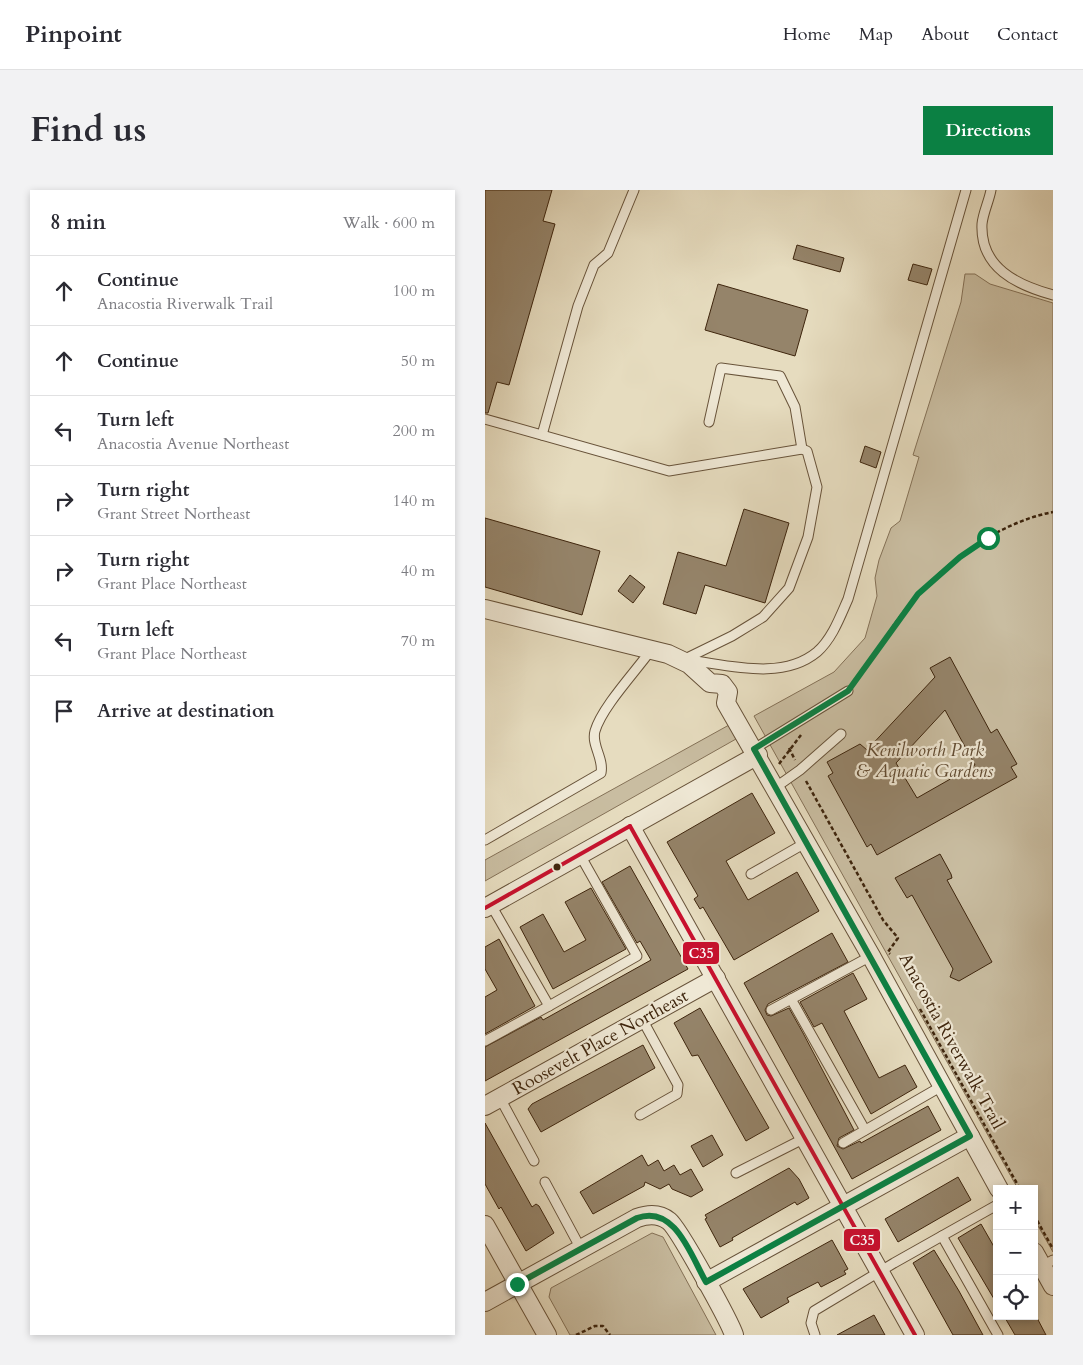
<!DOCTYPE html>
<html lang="en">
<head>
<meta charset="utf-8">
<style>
  body { margin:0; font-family:Cardo,serif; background:#f2f2f3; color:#2b2b33 }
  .controls { position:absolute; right:15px; bottom:15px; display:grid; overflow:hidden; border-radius:0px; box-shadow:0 2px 8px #0003 }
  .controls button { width:45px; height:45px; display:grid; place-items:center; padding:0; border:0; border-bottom:1px solid #e1e1e2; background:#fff; color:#2b2b33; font:25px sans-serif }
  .stop { position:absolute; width:15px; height:15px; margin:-11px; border:4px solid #0b8043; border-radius:50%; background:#fff }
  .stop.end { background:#0b8043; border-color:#fff; box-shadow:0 1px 5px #0008 }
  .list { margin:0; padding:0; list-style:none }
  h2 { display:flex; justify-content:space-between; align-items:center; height:65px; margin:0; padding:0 20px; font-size:21px }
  h2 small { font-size:16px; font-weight:400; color:#7c7c81 }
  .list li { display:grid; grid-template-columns:32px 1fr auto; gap:15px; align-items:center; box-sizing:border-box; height:70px; padding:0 20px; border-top:1px solid #e1e1e2 }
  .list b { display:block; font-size:19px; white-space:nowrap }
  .list p { margin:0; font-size:16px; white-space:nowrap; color:#7c7c81 }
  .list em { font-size:16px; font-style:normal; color:#7c7c81 }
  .icon { flex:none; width:28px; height:28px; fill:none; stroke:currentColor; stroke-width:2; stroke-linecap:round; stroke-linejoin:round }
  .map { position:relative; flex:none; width:568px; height:1145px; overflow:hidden; border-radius:0px }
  header { display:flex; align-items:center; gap:30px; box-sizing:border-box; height:70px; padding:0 25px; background:#fff; border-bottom:1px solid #e1e1e2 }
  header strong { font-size:24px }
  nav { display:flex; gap:28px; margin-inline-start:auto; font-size:18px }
  .intro { display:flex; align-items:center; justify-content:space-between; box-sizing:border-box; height:120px; padding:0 30px }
  h1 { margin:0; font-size:35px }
  .button { padding:12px 22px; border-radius:0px; background:#0b8043; color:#fff; font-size:18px; font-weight:700 }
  main { display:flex; gap:30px; padding:0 30px }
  aside { flex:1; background:#fff; border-radius:0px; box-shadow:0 2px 8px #0003 }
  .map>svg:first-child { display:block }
</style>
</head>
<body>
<header>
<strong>Pinpoint</strong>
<nav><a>Home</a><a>Map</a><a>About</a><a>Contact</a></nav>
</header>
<div class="intro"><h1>Find us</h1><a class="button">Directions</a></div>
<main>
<aside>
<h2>8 min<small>Walk · 600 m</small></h2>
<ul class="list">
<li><svg class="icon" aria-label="ahead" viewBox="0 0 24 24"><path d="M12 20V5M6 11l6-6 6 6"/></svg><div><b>Continue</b><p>Anacostia Riverwalk Trail</p></div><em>100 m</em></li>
<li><svg class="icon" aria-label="ahead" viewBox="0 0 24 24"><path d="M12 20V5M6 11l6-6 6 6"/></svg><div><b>Continue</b></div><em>50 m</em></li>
<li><svg class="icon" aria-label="left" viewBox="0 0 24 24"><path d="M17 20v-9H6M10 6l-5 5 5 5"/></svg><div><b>Turn left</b><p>Anacostia Avenue Northeast</p></div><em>200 m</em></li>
<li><svg class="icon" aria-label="right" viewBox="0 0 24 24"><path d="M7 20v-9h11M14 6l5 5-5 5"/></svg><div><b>Turn right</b><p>Grant Street Northeast</p></div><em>140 m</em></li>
<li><svg class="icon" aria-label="right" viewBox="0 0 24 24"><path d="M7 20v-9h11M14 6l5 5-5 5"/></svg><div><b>Turn right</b><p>Grant Place Northeast</p></div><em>40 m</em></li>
<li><svg class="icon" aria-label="left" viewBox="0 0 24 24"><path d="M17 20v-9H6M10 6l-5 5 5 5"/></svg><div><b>Turn left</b><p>Grant Place Northeast</p></div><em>70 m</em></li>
<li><svg class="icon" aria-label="arrive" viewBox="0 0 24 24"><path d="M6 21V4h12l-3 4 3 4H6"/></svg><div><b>Arrive at destination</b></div></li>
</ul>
</aside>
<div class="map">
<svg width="568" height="1145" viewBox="0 0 568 1145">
  <rect width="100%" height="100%" fill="#e6dcbf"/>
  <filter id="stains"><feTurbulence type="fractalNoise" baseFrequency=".004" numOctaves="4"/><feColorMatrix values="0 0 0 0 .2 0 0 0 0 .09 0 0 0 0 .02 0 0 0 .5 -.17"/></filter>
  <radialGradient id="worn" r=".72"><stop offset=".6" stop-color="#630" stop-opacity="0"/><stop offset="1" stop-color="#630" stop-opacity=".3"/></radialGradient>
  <g fill="#c9bda1" stroke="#847157">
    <polygon points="480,84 490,84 505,94 568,113 568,1062 549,1029 549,999 533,999 269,526 349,482 380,448 392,406 390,388 394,370 406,338 415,331 434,267 428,265 476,112"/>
    <polygon points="244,535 251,549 0,691 0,670"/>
    <polygon points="167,1043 178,1047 231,1145 85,1145 64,1107 66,1098"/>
  </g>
  <g fill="#95846a" stroke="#3e250d" fill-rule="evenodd">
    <polygon points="0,0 67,0 58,31 70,34 24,195 12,192 3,223 0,223"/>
    <polygon points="312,55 359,68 355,82 308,69"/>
    <polygon points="428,74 447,79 442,95 423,90"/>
    <polygon points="233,94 323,120 310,166 220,140"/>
    <polygon points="380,256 396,262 391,278 375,272"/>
    <polygon points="259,319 304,333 280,413 220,395 211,424 178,414 193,362 241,376"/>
    <polygon points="0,328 115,361 97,425 0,397"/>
    <polygon points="145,385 160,397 148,413 133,401"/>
    <path d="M465 467 506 543 512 539 532 574 526 577 532 587 392 665 386 654 382 657 343 586 348 583 342 572 375 554 382 560 450 487 445 478ZM460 520 490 575 432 608 411 573Z"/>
    <polygon points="267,603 290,643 241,671 263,710 312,682 334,721 249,770 218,717 215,719 209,709 213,706 182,652"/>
    <polygon points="455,664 466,684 467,688 462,690 507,772 474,791 465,787 468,779 427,705 422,708 410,688"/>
    <polygon points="145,676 203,779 0,891 0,857 56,827 58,830 166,770 155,751 152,753 117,692"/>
    <polygon points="106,698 141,759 68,799 35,737 58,724 79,762 101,750 80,712"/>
    <polygon points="347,743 363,772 283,814 280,820 282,825 286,826 304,818 318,843 369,940 354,948 352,956 358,959 375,951 376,953 443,916 456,940 367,989 259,793"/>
    <polygon points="14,749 50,816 0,844 0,807 12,800 0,779 0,757"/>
    <polygon points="368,783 382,809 359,821 394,888 420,875 432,897 386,924 337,833 329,837 315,812"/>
    <polygon points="215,818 284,938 261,951 213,865 207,866 189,833"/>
    <polygon points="158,855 170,878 56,942 43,919 47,914"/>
    <polygon points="0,933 47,1017 51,1014 54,1016 69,1043 41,1061 16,1017 14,1019 0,994"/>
    <polygon points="227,945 238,965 218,977 206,956"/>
    <polygon points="157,965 163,976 173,970 179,981 189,975 195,985 206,979 218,1000 206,1007 187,999 184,994 175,999 160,992 159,996 108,1024 95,1002"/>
    <polygon points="304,978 314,989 324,1008 312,1015 310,1012 247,1048 248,1050 235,1057 220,1029 222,1028 220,1025"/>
    <polygon points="473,987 486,1010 413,1052 400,1029"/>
    <polygon points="496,1034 512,1062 512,1114 473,1048"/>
    <polygon points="347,1050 363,1079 359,1081 361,1084 336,1097 333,1092 302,1108 304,1112 276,1128 258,1099"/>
    <polygon points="449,1060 474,1101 498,1145 468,1145 428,1073"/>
    <polygon points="389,1125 400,1145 352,1145"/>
    <polygon points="519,1126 551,1126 561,1145 530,1145"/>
  </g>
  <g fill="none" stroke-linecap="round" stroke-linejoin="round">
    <g stroke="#68533a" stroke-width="11">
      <g id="service">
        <path d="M506 0C504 11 498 23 497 34 495 78 532 95 568 105"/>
        <polyline points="0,229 184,281 317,259 322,261 332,297 323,347 304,398 278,427 247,446 198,470"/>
        <polyline points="224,232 236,178 295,186 310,217 317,259"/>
        <polyline points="57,245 93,116 109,75 123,63 149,0"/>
        <path d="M203 470C244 475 297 491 332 462 347 449 355 427 363 409L481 0"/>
        <polyline points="269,559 363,501"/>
        <polyline points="291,597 315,580 356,544"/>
        <path d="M0 650 116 583C119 568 106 555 110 541 117 517 151 481 166 460"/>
        <polyline points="266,684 322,652"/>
        <polyline points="306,809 380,940"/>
        <polyline points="64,816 152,766 95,665"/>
        <polyline points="286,820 386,766"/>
        <polyline points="0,851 64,816 6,715"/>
        <polyline points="15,908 49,971"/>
        <polyline points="155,925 192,904 193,895 157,829"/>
        <polyline points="358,953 457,896"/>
        <polyline points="251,983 320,948"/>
        <polyline points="60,992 96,1059"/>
        <polyline points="457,1046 513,1145"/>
        <polyline points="557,1076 568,1070"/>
        <polyline points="330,1145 326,1133 329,1121 409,1073 512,1015"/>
      </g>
    </g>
    <g stroke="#68533a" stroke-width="20">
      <g id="minor">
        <polyline points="0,419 183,464 204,474 225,493 237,494 243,502 241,513 386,766 514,999"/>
        <polyline points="145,636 430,1145"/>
        <polyline points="0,718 273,565"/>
        <polyline points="0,916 231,788"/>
        <polyline points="0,1035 62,1145"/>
        <polyline points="549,1062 568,1096"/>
        <polyline points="221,1092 485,946"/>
        <path d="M0 1112 152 1028C163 1024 174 1023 184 1031 194 1039 245 1132 249 1145"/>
      </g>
    </g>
    <g stroke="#3e250d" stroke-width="2.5" stroke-dasharray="4 2.5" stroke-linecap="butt">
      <path d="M370 492C388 469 402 443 420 420 456 375 511 333 568 322"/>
      <polyline points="304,558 310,570"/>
      <polyline points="294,574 316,545"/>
      <polyline points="321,591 398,730 413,748 403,762 405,764"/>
      <polyline points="435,819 535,999"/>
      <polyline points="549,1025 568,1059"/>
      <polyline points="91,1145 110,1136 118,1136 125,1145"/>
    </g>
    <use href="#service" stroke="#efe8d5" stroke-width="9"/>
    <use href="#minor" stroke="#efe8d5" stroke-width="18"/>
    <g stroke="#efe8d5" stroke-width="8">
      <g id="bus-1">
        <polyline points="145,636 430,1145"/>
        <polyline points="0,718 145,636"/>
      </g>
    </g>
    <use href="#bus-1" stroke="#c8102e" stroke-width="4"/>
  </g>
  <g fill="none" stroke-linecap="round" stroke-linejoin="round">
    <path stroke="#0b8043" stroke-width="6" d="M32 1094 152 1028C190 1014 206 1066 221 1092L485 946 269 559 363 501 433 404 475 367 503 348"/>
  </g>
  <circle fill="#3e250d" stroke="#efe8d5" stroke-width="2" cx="72" cy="677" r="4.5"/>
  <g text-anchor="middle" stroke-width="4.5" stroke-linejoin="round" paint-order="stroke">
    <g font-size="18" font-style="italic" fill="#614b32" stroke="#efe8d5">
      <text x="440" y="566">Kenilworth Park<tspan x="440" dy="21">&amp; Aquatic Gardens</tspan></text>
    </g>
    <g font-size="18" fill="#3e250d" stroke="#efe8d5">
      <text transform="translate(467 851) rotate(61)" y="6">Anacostia Riverwalk Trail</text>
      <text transform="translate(115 852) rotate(-29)" y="6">Roosevelt Place Northeast</text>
    </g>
  </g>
  <g stroke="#efe8d5" stroke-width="2">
    <rect x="197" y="751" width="38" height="24" rx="5" fill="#c8102e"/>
    <rect x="358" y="1038" width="38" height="24" rx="5" fill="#c8102e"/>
  </g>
  <g font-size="14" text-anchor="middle" font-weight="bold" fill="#fff">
    <text x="216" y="768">C35</text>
    <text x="377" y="1055">C35</text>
  </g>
  <rect width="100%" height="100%" filter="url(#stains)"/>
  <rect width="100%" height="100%" fill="url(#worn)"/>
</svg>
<div class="controls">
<button>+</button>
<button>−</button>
<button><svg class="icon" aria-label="locate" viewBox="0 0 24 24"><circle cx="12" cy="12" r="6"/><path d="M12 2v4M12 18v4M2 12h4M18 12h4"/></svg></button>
</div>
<div class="stop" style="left:503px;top:348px"></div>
<div class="stop end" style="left:32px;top:1094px"></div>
</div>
</main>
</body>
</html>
